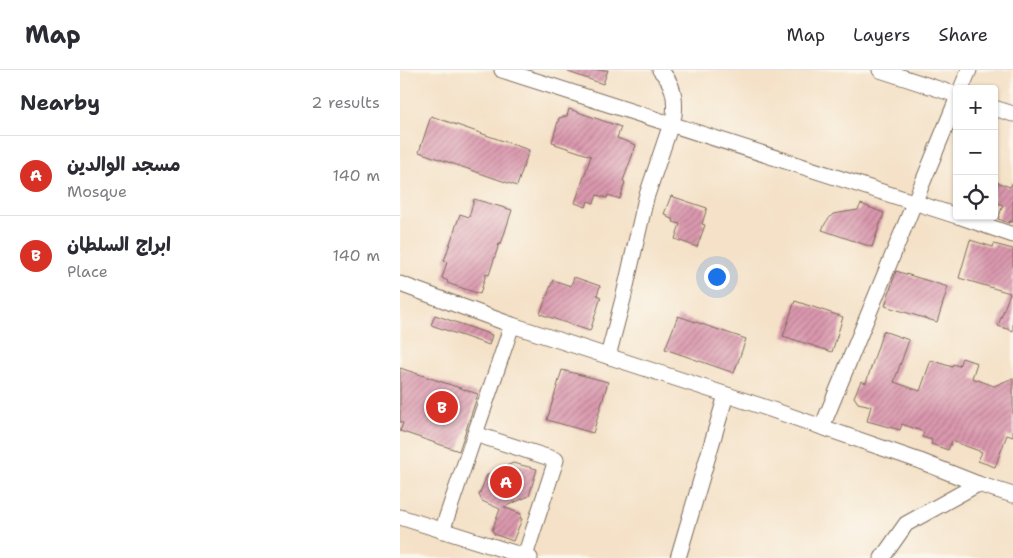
<!DOCTYPE html>
<html lang="en">
<head>
<meta charset="utf-8">
<style>
  body { margin:0; font-family:"Shantell Sans","Playpen Sans Arabic",sans-serif; background:#f2f2f3; color:#2b2b33 }
  .controls { position:absolute; right:15px; top:15px; display:grid; overflow:hidden; border-radius:5px; box-shadow:0 1px 4px #0004 }
  .controls button { width:45px; height:45px; display:grid; place-items:center; padding:0; border:0; border-bottom:1px solid #e1e1e2; background:#fff; color:#2b2b33; font:25px sans-serif }
  .you { position:absolute; left:316px; top:206px; width:18px; height:18px; margin:-12px; border:4px solid #fff; border-radius:50%; background:#1a73e8; box-shadow:0 0 0 8px #1a73e833 }
  .badge { display:grid; place-items:center; width:32px; height:32px; border-radius:50%; background:#d93025; color:#fff; font-size:16px; font-weight:700 }
  .pin { position:absolute; translate:-50% -50%; border:2px solid #fff; box-shadow:0 1px 5px #0006 }
  .list { margin:0; padding:0; list-style:none }
  h2 { display:flex; justify-content:space-between; align-items:center; height:65px; margin:0; padding:0 20px; font-size:21px }
  h2 small { font-size:16px; font-weight:400; color:#7c7c81 }
  .list li { display:grid; grid-template-columns:32px 1fr auto; gap:15px; align-items:center; box-sizing:border-box; height:80px; padding:0 20px; border-top:1px solid #e1e1e2 }
  .list b { display:block; font-size:19px; white-space:nowrap }
  .list p { margin:0; font-size:16px; white-space:nowrap; color:#7c7c81 }
  .list em { font-size:16px; font-style:normal; color:#7c7c81 }
  .icon { flex:none; width:28px; height:28px; fill:none; stroke:currentColor; stroke-width:2; stroke-linecap:round; stroke-linejoin:round }
  .map { position:relative; flex:none; width:613px; height:488px; overflow:hidden }
  header { display:flex; align-items:center; gap:30px; box-sizing:border-box; height:70px; padding:0 25px; background:#fff; border-bottom:1px solid #e1e1e2 }
  header strong { font-size:24px }
  nav { display:flex; gap:28px; margin-inline-start:auto; font-size:18px }
  main { display:flex }
  aside { flex:1; background:#fff }
  .map>svg:first-child { display:block }
</style>
</head>
<body>
<header>
<strong>Map</strong>
<nav><a>Map</a><a>Layers</a><a>Share</a></nav>
</header>
<main>
<aside>
<h2>Nearby<small>2 results</small></h2>
<ul class="list">
<li><span class="badge">A</span><div><b>مسجد الوالدين</b><p>Mosque</p></div><em>140 m</em></li>
<li><span class="badge">B</span><div><b>ابراج السلطان</b><p>Place</p></div><em>140 m</em></li>
</ul>
</aside>
<div class="map">
<svg width="613" height="488" viewBox="0 0 613 488">
  <defs>
    <pattern id="building-hatch" width="6" height="6" patternUnits="userSpaceOnUse" patternTransform="scale(1.25)"><rect width="6" height="6" fill="#da98ae"/><path d="M-1 1l2-2M0 6l6-6M5 7l2-2" fill="none" stroke="#b27c8d"/></pattern>
  </defs>
  <rect width="100%" height="100%" fill="#fbf7ec"/>
  <filter id="ink" filterUnits="userSpaceOnUse"><feTurbulence type="fractalNoise" baseFrequency=".02" numOctaves="2"/><feDisplacementMap in="SourceGraphic" scale="10" xChannelSelector="R" yChannelSelector="G"/><feConvolveMatrix kernelMatrix="1 2 1 2 8 2 1 2 1" color-interpolation-filters="sRGB"/></filter>
  <filter id="wash" filterUnits="userSpaceOnUse"><feTurbulence type="fractalNoise" baseFrequency=".0096" numOctaves="4" result="noise"/><feDisplacementMap in="SourceGraphic" scale="20" xChannelSelector="R" yChannelSelector="G"/><feGaussianBlur stdDeviation="1.12" result="paint"/><feColorMatrix in="noise" values="0 0 0 0 0 0 0 0 0 0 0 0 0 0 0 0 0 1.4 0 .05"/><feComposite in="paint" operator="in"/></filter>
  <g filter="url(#wash)">
    <rect width="100%" height="100%" fill="#f4e1c7"/>
    <g id="blocks">
      <g fill="url(#building-hatch)">
        <polygon points="168,0 208,0 203,14 168,2"/>
        <polygon points="169,39 221,57 217,68 236,75 223,111 225,112 220,129 208,125 207,128 197,125 194,133 188,131 186,137 175,133 191,86 155,74 156,73 152,72 159,48 167,46"/>
        <polygon points="31,46 129,80 117,116 19,82"/>
        <polygon points="594,111 610,117 613,112 613,152 610,151 609,153 598,149 603,135 594,132"/>
        <polygon points="271,126 307,138 302,154 305,155 297,177 275,169 280,154 273,152 274,150 267,147 268,145 264,144"/>
        <polygon points="74,129 112,140 101,174 99,174 89,205 86,204 80,224 47,213 48,211 42,208 47,192 44,191 60,144 69,147"/>
        <polygon points="461,134 484,143 472,177 422,160 426,152 433,144 458,140"/>
        <polygon points="570,170 593,177 594,174 613,179 613,261 598,256 610,223 559,208"/>
        <polygon points="496,201 548,217 537,252 485,236"/>
        <polygon points="174,207 200,216 197,225 201,227 190,261 140,244 153,210 171,216"/>
        <polygon points="395,231 443,247 432,282 383,266"/>
        <polygon points="35,245 92,265 89,275 31,255"/>
        <polygon points="278,246 346,269 334,303 265,279"/>
        <polygon points="483,261 509,270 494,312 520,321 531,290 552,297 553,294 559,296 562,288 577,293 572,308 594,316 613,308 613,367 607,365 595,397 578,391 582,382 552,371 548,380 531,374 532,370 522,367 524,362 502,354 500,360 467,351 471,336 458,333 454,327 461,311 466,313"/>
        <polygon points="0,298 78,324 59,381 0,361 3,353 0,352"/>
        <polygon points="162,300 208,312 193,363 147,350"/>
        <polygon points="113,393 137,399 129,426 104,437 121,444 120,448 122,449 113,471 94,464 94,462 92,461 100,439 82,431 79,425 87,405"/>
      </g>
    </g>
  </g>
  <g filter="url(#ink)">
    <use href="#blocks" fill-opacity="0" stroke="#7c6a59" stroke-width="1"/>
    <g fill="none" stroke-linecap="round" stroke-linejoin="round">
      <g stroke="#7c6a59" stroke-width="17">
        <g id="minor">
          <polyline points="102,0 557,146"/>
          <polyline points="480,0 557,25"/>
          <polyline points="561,19 569,0"/>
          <polyline points="594,38 613,44"/>
          <polyline points="558,146 613,165"/>
          <polyline points="0,214 112,255 364,337 520,391 578,414 613,425"/>
          <path d="M208 286 223 229 246 128 274 45C276 27 273 13 260 0"/>
          <polyline points="422,357 557,29"/>
          <polyline points="75,364 156,390 125,486"/>
          <polyline points="0,447 130,488"/>
          <polyline points="42,461 112,255"/>
          <polyline points="278,488 326,325"/>
          <polyline points="482,488 506,454 578,414"/>
        </g>
      </g>
      <use href="#minor" stroke="#fff" stroke-width="15"/>
    </g>
  </g>
</svg>
<div class="controls">
<button>+</button>
<button>−</button>
<button><svg class="icon" aria-label="locate" viewBox="0 0 24 24"><circle cx="12" cy="12" r="6"/><path d="M12 2v4M12 18v4M2 12h4M18 12h4"/></svg></button>
</div>
<div class="you"></div>
<div class="pin badge" style="left:106px;top:412px">A</div>
<div class="pin badge" style="left:42px;top:337px">B</div>
</div>
</main>
</body>
</html>
